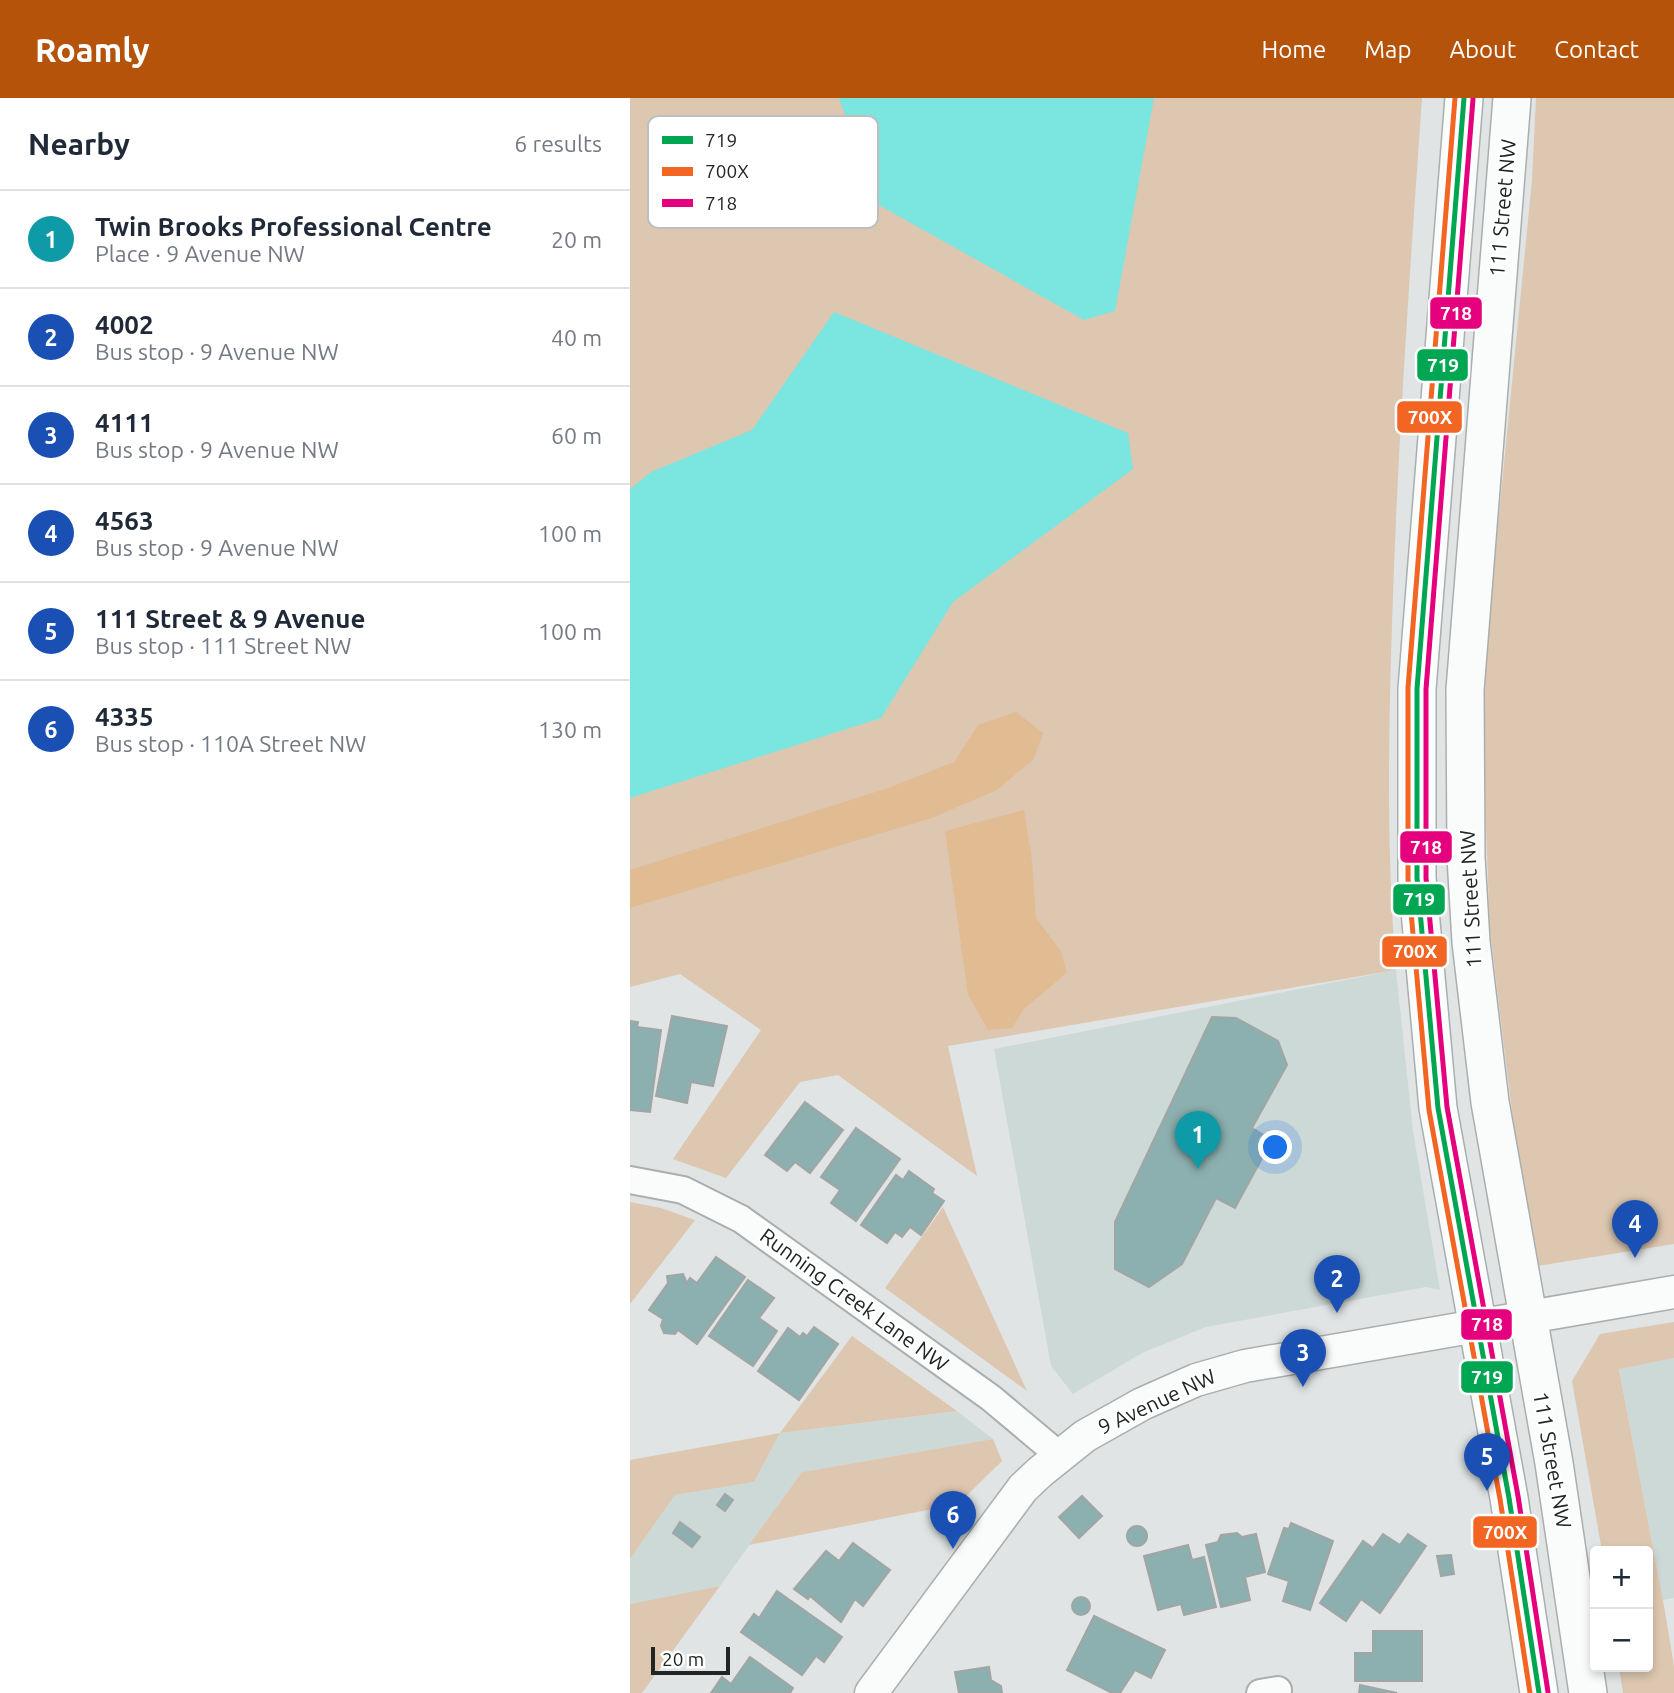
<!DOCTYPE html>
<html lang="en">
<head>
<meta charset="utf-8">
<style>
  body { margin:0; font-family:Ubuntu,sans-serif; background:#f6f6f7; color:#1f2937 }
  .controls { position:absolute; right:21px; bottom:21px; display:grid; overflow:hidden; border-radius:7px; box-shadow:0 4px 10px #0003 }
  .controls button { width:63px; height:63px; display:grid; place-items:center; padding:0; border:0; border-bottom:2px solid #e0e1e3; background:#fff; color:#1f2937; font:35px sans-serif }
  .scale { position:absolute; left:21px; bottom:18px; width:79px; box-sizing:border-box; padding-left:7px; border:4px solid #222525; border-top:0; font-size:19px; line-height:24px; white-space:nowrap; color:#222525; -webkit-text-stroke:5px #fff; paint-order:stroke }
  .you { position:absolute; left:646px; top:1050px; width:24px; height:24px; margin:-18px; border:5px solid #fff; border-radius:50%; background:#1a73e8; box-shadow:0 0 0 10px #1a73e833 }
  .badge { display:grid; place-items:center; width:46px; height:46px; border-radius:50%; background:#b45309; color:#fff; font-size:23px; font-weight:700 }
  .pin { position:absolute; translate:-50% -58px; filter:drop-shadow(0 2px 4px #0008) }
  .pin::after { content:''; position:absolute; top:37px; width:24px; height:21px; background:inherit; clip-path:polygon(0 0,100% 0,50% 100%) }
  .list { margin:0; padding:0; list-style:none }
  h2 { display:flex; justify-content:space-between; align-items:center; height:91px; margin:0; padding:0 28px; font-size:30px }
  h2 small { font-size:23px; font-weight:400; color:#747a83 }
  .list li { display:grid; grid-template-columns:46px 1fr auto; gap:21px; align-items:center; box-sizing:border-box; height:98px; padding:0 28px; border-top:2px solid #e0e1e3 }
  .list b { display:block; font-size:26px; white-space:nowrap }
  .list p { margin:0; font-size:23px; white-space:nowrap; color:#747a83 }
  .list em { font-size:23px; font-style:normal; color:#747a83 }
  .map { position:relative; flex:none; width:1044px; height:1595px; overflow:hidden }
  header { display:flex; align-items:center; gap:42px; box-sizing:border-box; height:98px; padding:0 35px; background:#b45309; color:#fff }
  header strong { font-size:33px }
  nav { display:flex; gap:38px; margin-inline-start:auto; font-size:24px }
  main { display:flex }
  aside { flex:1; background:#fff }
  .map>svg:first-child { display:block }
</style>
</head>
<body>
<header>
<strong>Roamly</strong>
<nav><a>Home</a><a>Map</a><a>About</a><a>Contact</a></nav>
</header>
<main>
<aside>
<h2>Nearby<small>6 results</small></h2>
<ul class="list">
<li><span class="badge" style="background:#0f9aa8">1</span><div><b>Twin Brooks Professional Centre</b><p>Place · 9 Avenue NW</p></div><em>20 m</em></li>
<li><span class="badge" style="background:#1a4fb4">2</span><div><b>4002</b><p>Bus stop · 9 Avenue NW</p></div><em>40 m</em></li>
<li><span class="badge" style="background:#1a4fb4">3</span><div><b>4111</b><p>Bus stop · 9 Avenue NW</p></div><em>60 m</em></li>
<li><span class="badge" style="background:#1a4fb4">4</span><div><b>4563</b><p>Bus stop · 9 Avenue NW</p></div><em>100 m</em></li>
<li><span class="badge" style="background:#1a4fb4">5</span><div><b>111 Street &amp; 9 Avenue</b><p>Bus stop · 111 Street NW</p></div><em>100 m</em></li>
<li><span class="badge" style="background:#1a4fb4">6</span><div><b>4335</b><p>Bus stop · 110A Street NW</p></div><em>130 m</em></li>
</ul>
</aside>
<div class="map">
<svg width="1044" height="1595" viewBox="0 0 1044 1595">
  <rect width="100%" height="100%" fill="#e0e4e4"/>
  <g fill="#cdd9d7">
    <polygon points="766,872 783,1033 810,1192 796,1189 576,1229 512,1255 443,1296 421,1268 364,951"/>
    <polygon points="1044,1260 1044,1500 1033,1502 989,1270"/>
    <polygon points="327,1313 363,1341 172,1374 90,1488 0,1506 0,1461 45,1397 124,1384 150,1335"/>
  </g>
  <g fill="#ddc7b0">
    <path d="M0 0H792C781 157 770 313 764 470 759 605 755 738 766 872L318 948 347 1078 208 977 170 984 96 1080 43 1061 131 932 50 876 0 889Z"/>
    <polygon points="906,0 1044,0 1044,1146 901,1169 860,833 851,599 902,82"/>
    <polygon points="0,1104 31,1110 65,1122 0,1206"/>
    <polygon points="313,1109 397,1293 255,1190"/>
    <polygon points="1044,1224 1044,1260 989,1271 1033,1502 1044,1568 1044,1595 993,1595 989,1569 1018,1569 1018,1453 972,1453 942,1283 970,1236"/>
    <polygon points="222,1238 327,1313 150,1335 124,1384 45,1397 0,1461 0,1362 150,1335"/>
    <polygon points="363,1341 372,1363 328,1406 119,1447 172,1374"/>
    <polygon points="90,1488 12,1595 0,1595 0,1506"/>
  </g>
  <g fill="#e1bc93">
    <polygon points="386,614 413,635 404,661 367,692 302,720 0,810 0,772 258,690 324,664 348,627"/>
    <polygon points="394,712 402,762 406,820 431,853 437,875 394,911 382,930 358,932 338,897 315,733"/>
  </g>
  <g fill="#7be5df">
    <polygon points="209,0 524,0 485,213 454,222 247,106"/>
    <polygon points="204,214 498,335 503,371 323,504 251,620 0,700 0,391 21,374 122,332"/>
  </g>
  <g fill="#8cb0af" stroke="#a1a5a4" stroke-width="2">
    <polygon points="42,918 97,928 83,988 61,984 57,1005 26,998"/>
    <polygon points="582,919 606,920 648,943 657,967 622,1030 642,1042 605,1110 586,1100 552,1166 519,1189 485,1171 485,1124"/>
    <polygon points="0,923 8,924 7,929 31,932 20,1014 0,1012"/>
    <polygon points="175,1004 213,1032 180,1075 165,1064 157,1073 135,1057"/>
    <polygon points="226,1030 270,1061 226,1123 201,1105 210,1092 191,1079"/>
    <polygon points="279,1073 304,1091 302,1095 314,1103 291,1137 280,1129 272,1139 265,1134 257,1145 231,1127 266,1077 273,1082"/>
    <polygon points="86,1159 115,1179 67,1246 48,1232 45,1236 34,1235 31,1228 33,1221 19,1212 38,1185 37,1178 53,1176 57,1185 60,1180 67,1185"/>
    <polygon points="118,1182 144,1200 129,1220 147,1233 123,1268 79,1238"/>
    <polygon points="184,1229 208,1246 169,1302 128,1273 158,1230 170,1239 173,1235 177,1238"/>
    <polygon points="95,1396 103,1402 95,1413 87,1407"/>
    <polygon points="452,1398 472,1418 449,1440 429,1419"/>
    <polygon points="50,1424 70,1439 62,1449 43,1435"/>
    <polygon points="661,1425 703,1443 680,1512 653,1503 659,1483 638,1476 654,1430 659,1431"/>
    <circle cx="507" cy="1438" r="10"/>
    <polygon points="607,1435 612,1439 626,1436 635,1474 615,1479 620,1502 591,1509 576,1447 588,1444 591,1437"/>
    <polygon points="753,1436 770,1447 778,1436 796,1448 750,1515 731,1501 716,1523 690,1505 733,1443 743,1450"/>
    <polygon points="223,1445 260,1472 233,1508 225,1501 211,1524 180,1498 178,1501 164,1491 196,1453 209,1463"/>
    <polygon points="558,1447 562,1462 574,1459 586,1509 554,1517 551,1506 528,1512 514,1458"/>
    <polygon points="821,1457 824,1476 811,1478 807,1458"/>
    <polygon points="147,1493 212,1539 194,1564 186,1558 172,1577 111,1534 124,1516 129,1520"/>
    <circle cx="451" cy="1508" r="9"/>
    <polygon points="464,1518 535,1552 521,1580 505,1572 490,1595 482,1595 437,1572"/>
    <polygon points="743,1533 792,1533 792,1583 725,1583 725,1555 743,1555"/>
    <polygon points="120,1559 163,1590 160,1595 81,1595 92,1579 101,1586"/>
    <polygon points="359,1569 361,1582 371,1588 372,1595 329,1595 325,1574"/>
    <polygon points="730,1587 767,1595 729,1595"/>
  </g>
  <g fill="none" stroke-linecap="round" stroke-linejoin="round">
    <g stroke="#abaeae" stroke-width="30">
      <g id="minor">
        <polyline points="0,1082 53,1092 111,1121 361,1300 429,1357"/>
        <polyline points="630,1595 648,1592"/>
      </g>
    </g>
    <g stroke="#abaeae" stroke-width="35">
      <polyline id="tertiary" points="241,1595 393,1390 410,1374 455,1338 512,1306 566,1282 615,1268 1044,1194"/>
    </g>
    <g stroke="#abaeae" stroke-width="40">
      <g id="secondary">
        <polyline points="834,0 787,591 787,780 808,1010 879,1400 909,1595"/>
        <polyline points="882,0 835,592 836,759 841,844 860,1004 924,1365 958,1595"/>
      </g>
    </g>
    <use href="#minor" stroke="#fafbfb" stroke-width="26"/>
    <use href="#tertiary" stroke="#fafbfb" stroke-width="32"/>
    <use href="#secondary" stroke="#fafbfb" stroke-width="37"/>
    <g stroke="#fff" stroke-width="10">
      <polyline id="bus-1" points="834,0 787,591 787,780 808,1010 879,1400 909,1595"/>
    </g>
    <g stroke="#fff" stroke-width="10">
      <polyline id="bus-2" points="825,0 778,590 778,781 799,1012 870,1401 900,1595"/>
    </g>
    <g stroke="#fff" stroke-width="10">
      <polyline id="bus-3" points="843,1 796,591 796,780 817,1009 888,1398 918,1594"/>
    </g>
    <use href="#bus-1" stroke="#00a651" stroke-width="5"/>
    <use href="#bus-2" stroke="#f26522" stroke-width="5"/>
    <use href="#bus-3" stroke="#e5007d" stroke-width="5"/>
  </g>
  <g text-anchor="middle" stroke-width="5" stroke-linejoin="round" paint-order="stroke">
    <g font-size="21" fill="#222525" stroke="#fff">
      <text transform="translate(873 110) rotate(-85)" y="7">111 Street NW</text>
      <text transform="translate(841 801) rotate(-93)" y="7">111 Street NW</text>
      <text transform="translate(224 1202) rotate(36)" y="7">Running Creek Lane NW</text>
      <text transform="translate(527 1304) rotate(-25)" y="7">9 Avenue NW</text>
      <text transform="translate(922 1362) rotate(80)" y="7">111 Street NW</text>
    </g>
  </g>
  <rect x="18" y="18" width="230" height="112" rx="10" fill="#fff" stroke="#bdbebe" stroke-width="2"/>
  <rect x="32" y="38" width="31" height="8" fill="#00a651"/>
  <rect x="32" y="69" width="31" height="9" fill="#f26522"/>
  <rect x="32" y="101" width="31" height="8" fill="#e5007d"/>
  <g font-size="19" fill="#222525">
    <text x="75" y="49">719</text>
    <text x="75" y="80">700X</text>
    <text x="75" y="112">718</text>
  </g>
  <g stroke="#fff" stroke-width="2.5">
    <rect x="799" y="198" width="54" height="34" rx="7" fill="#e5007d"/>
    <rect x="786" y="250" width="53" height="34" rx="7" fill="#00a651"/>
    <rect x="766" y="302" width="67" height="34" rx="7" fill="#f26522"/>
    <rect x="769" y="732" width="54" height="34" rx="7" fill="#e5007d"/>
    <rect x="762" y="785" width="54" height="33" rx="7" fill="#00a651"/>
    <rect x="751" y="837" width="67" height="33" rx="7" fill="#f26522"/>
    <rect x="830" y="1210" width="53" height="33" rx="7" fill="#e5007d"/>
    <rect x="830" y="1262" width="54" height="34" rx="7" fill="#00a651"/>
    <rect x="842" y="1417" width="66" height="34" rx="7" fill="#f26522"/>
  </g>
  <g font-size="19" text-anchor="middle" font-weight="bold" fill="#fff">
    <text x="826" y="222">718</text>
    <text x="813" y="274">719</text>
    <text x="800" y="326">700X</text>
    <text x="796" y="756">718</text>
    <text x="789" y="808">719</text>
    <text x="785" y="860">700X</text>
    <text x="857" y="1233">718</text>
    <text x="857" y="1286">719</text>
    <text x="875" y="1441">700X</text>
  </g>
</svg>
<div class="controls">
<button>+</button>
<button>−</button>
</div>
<div class="scale">20 m</div>
<div class="you"></div>
<div class="pin badge" style="left:568px;top:1071px;background:#0f9aa8">1</div>
<div class="pin badge" style="left:707px;top:1215px;background:#1a4fb4">2</div>
<div class="pin badge" style="left:673px;top:1289px;background:#1a4fb4">3</div>
<div class="pin badge" style="left:1005px;top:1160px;background:#1a4fb4">4</div>
<div class="pin badge" style="left:857px;top:1393px;background:#1a4fb4">5</div>
<div class="pin badge" style="left:323px;top:1451px;background:#1a4fb4">6</div>
</div>
</main>
</body>
</html>
